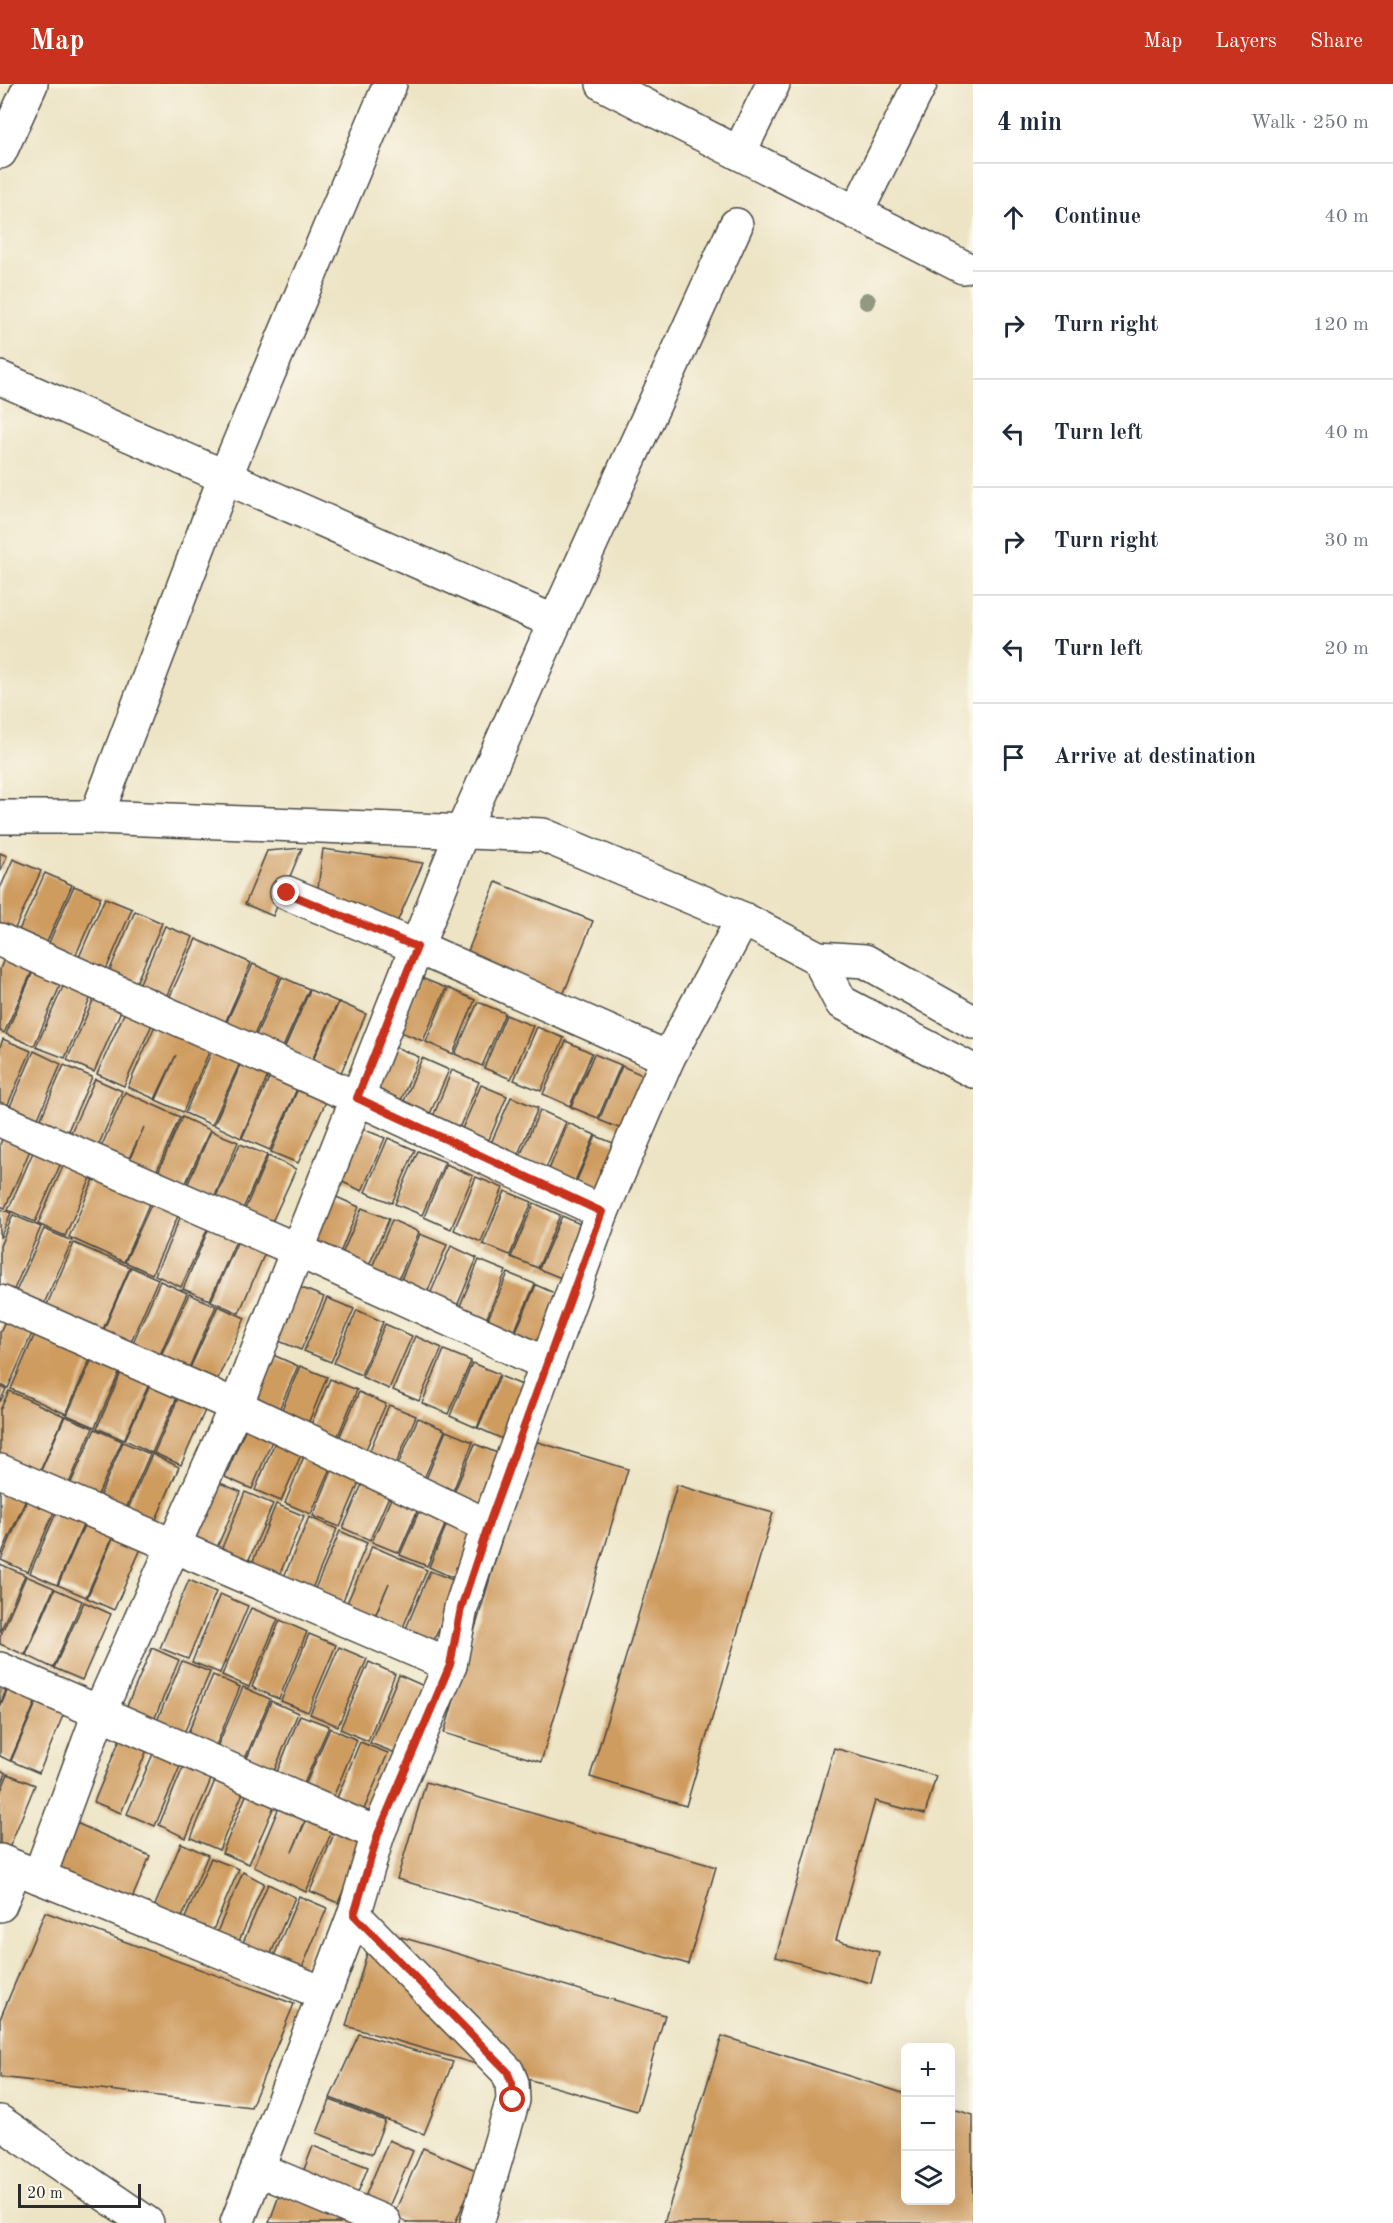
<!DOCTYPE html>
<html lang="en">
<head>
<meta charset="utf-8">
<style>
  body { margin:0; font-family:"Old Standard TT",serif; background:#f6f6f7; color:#1f2937 }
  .controls { position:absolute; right:18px; bottom:18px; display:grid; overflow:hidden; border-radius:9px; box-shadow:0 6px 24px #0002 }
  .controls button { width:54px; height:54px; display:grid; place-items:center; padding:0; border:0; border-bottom:2px solid #e0e1e3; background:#fff; color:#1f2937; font:30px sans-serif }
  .scale { position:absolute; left:18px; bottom:15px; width:123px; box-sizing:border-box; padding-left:6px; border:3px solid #2b2b2b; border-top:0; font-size:16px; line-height:21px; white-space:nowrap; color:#2b2b2b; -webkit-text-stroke:4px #fbf7ec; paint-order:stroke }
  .stop { position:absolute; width:18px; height:18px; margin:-14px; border:4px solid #c8321e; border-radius:50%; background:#fff }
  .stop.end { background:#c8321e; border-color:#fff; box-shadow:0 2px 6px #0008 }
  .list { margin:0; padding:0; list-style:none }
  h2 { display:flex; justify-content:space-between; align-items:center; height:78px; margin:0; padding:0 24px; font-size:26px }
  h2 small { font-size:20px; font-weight:400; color:#747a83 }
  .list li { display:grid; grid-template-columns:39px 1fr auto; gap:18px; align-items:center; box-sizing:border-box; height:108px; padding:0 24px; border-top:2px solid #e0e1e3 }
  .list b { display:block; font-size:22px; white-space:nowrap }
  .list em { font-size:20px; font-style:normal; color:#747a83 }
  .icon { flex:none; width:33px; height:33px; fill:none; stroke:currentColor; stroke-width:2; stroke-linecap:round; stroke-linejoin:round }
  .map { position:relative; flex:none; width:973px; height:2139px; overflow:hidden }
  header { display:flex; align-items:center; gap:36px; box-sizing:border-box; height:84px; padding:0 30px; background:#c8321e; color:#fff }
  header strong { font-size:28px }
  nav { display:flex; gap:33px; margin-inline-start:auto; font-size:21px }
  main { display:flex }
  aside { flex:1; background:#fff }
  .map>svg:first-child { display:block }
</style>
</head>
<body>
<header>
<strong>Map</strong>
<nav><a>Map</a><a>Layers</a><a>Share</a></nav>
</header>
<main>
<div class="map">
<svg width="973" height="2139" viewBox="0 0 973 2139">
  <rect width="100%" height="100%" fill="#fbf7ec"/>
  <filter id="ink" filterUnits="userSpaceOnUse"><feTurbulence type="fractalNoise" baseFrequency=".0167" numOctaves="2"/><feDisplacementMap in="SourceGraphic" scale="12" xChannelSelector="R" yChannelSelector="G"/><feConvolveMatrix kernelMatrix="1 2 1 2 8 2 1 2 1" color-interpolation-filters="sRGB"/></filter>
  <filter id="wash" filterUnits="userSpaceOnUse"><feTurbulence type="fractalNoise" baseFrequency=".008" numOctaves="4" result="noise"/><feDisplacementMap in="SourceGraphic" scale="24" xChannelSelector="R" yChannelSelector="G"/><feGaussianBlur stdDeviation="1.35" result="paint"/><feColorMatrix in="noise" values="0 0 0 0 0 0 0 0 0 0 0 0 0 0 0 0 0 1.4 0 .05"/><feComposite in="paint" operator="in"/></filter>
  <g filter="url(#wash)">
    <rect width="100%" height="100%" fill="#ede4c5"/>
    <g id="blocks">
      <g fill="#cf9c61">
        <polygon points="302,764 273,832 245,820 267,767"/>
        <polygon points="323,765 423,779 394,845 317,812"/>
        <polygon points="0,769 7,772 0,788"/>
        <polygon points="13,775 41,787 11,853 0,848 0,805"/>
        <polygon points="45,789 72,801 43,867 15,855"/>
        <polygon points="496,798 593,837 561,916 464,877"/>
        <polygon points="74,802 101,813 72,880 45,868"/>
        <polygon points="105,814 132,825 103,893 76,880"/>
        <polygon points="135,827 162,839 133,906 106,895"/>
        <polygon points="165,842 193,853 163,920 136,908"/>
        <polygon points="196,855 251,879 222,946 166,921"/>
        <polygon points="6,870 34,883 4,949 0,947 0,885"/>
        <polygon points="253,880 280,892 251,958 223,946"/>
        <polygon points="35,883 63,895 34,962 6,950"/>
        <polygon points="282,893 309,905 279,972 252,960"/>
        <polygon points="419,893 446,904 423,957 396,946"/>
        <polygon points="66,896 93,908 65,974 36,963"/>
        <polygon points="448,904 475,916 453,970 426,958"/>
        <polygon points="310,906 338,918 308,985 281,972"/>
        <polygon points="96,910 123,922 94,988 67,976"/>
        <polygon points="339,918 366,930 337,998 309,985"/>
        <polygon points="478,918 505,929 482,982 455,970"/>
        <polygon points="127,923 154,936 124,1002 97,990"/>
        <polygon points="506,931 533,942 511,995 484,984"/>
        <polygon points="157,937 212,961 183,1028 156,1016 176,971 155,1015 128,1003"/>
        <polygon points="537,943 564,954 541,1007 514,996"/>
        <polygon points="3,955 31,967 2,1034 0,1033 0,963"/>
        <polygon points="566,957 592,969 570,1022 543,1010"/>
        <polygon points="214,962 242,974 212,1041 185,1029"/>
        <polygon points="393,962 419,973 397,1026 370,1015"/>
        <polygon points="34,967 61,980 33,1046 5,1034"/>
        <polygon points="594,970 621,981 598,1034 571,1023"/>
        <polygon points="422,974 449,986 426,1039 400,1027"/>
        <polygon points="243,975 270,987 241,1054 214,1041"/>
        <polygon points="64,981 92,993 62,1060 35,1048"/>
        <polygon points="622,982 649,994 626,1047 599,1036"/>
        <polygon points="452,986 479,998 456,1051 430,1040"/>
        <polygon points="272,988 299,1000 270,1066 242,1054"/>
        <polygon points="95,995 122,1007 93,1074 65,1062"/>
        <polygon points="300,1000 328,1013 298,1079 271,1068"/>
        <polygon points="481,1001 507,1012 485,1065 458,1054"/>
        <polygon points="125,1008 180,1033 151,1100 124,1088 144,1043 123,1087 96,1075"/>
        <polygon points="511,1013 538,1024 515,1077 488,1066"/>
        <polygon points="540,1026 566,1038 543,1091 517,1079"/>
        <polygon points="182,1033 210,1046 180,1112 153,1100"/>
        <polygon points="568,1039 595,1051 572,1104 546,1093"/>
        <polygon points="358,1043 385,1054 362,1107 336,1095"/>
        <polygon points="7,1045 34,1057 5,1124 0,1122 0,1060"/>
        <polygon points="211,1047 238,1058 209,1126 182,1113"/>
        <polygon points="596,1052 623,1063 600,1116 573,1105"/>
        <polygon points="388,1054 415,1066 392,1119 365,1108"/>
        <polygon points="37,1059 64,1072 35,1138 8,1126"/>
        <polygon points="240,1060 267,1071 237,1138 210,1126"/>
        <polygon points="418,1067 445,1078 422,1131 395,1120"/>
        <polygon points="268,1072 296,1085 266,1151 239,1139"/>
        <polygon points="67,1073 95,1085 65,1152 38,1140"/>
        <polygon points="446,1080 473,1092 451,1145 424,1133"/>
        <polygon points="98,1086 153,1111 124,1178 69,1153"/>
        <polygon points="476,1093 503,1104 481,1158 454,1146"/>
        <polygon points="505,1107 532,1118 510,1171 483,1160"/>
        <polygon points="332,1111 359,1123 337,1176 310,1165"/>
        <polygon points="155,1112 182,1123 152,1190 125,1178"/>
        <polygon points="534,1119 560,1131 538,1184 511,1173"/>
        <polygon points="362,1124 389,1135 366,1188 339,1177"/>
        <polygon points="0,1125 11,1129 0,1154"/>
        <polygon points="184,1125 211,1137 181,1203 155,1191"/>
        <polygon points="13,1131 41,1143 12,1210 0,1205 0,1162"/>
        <polygon points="562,1132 589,1144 566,1196 539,1185"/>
        <polygon points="392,1136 419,1148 396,1201 369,1190"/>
        <polygon points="212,1137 239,1150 210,1216 183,1205"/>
        <polygon points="44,1145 72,1157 42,1224 14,1212"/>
        <polygon points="241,1150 268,1162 239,1229 211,1217"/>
        <polygon points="420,1150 447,1161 425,1214 398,1203"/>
        <polygon points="74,1159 130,1183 101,1250 45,1225"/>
        <polygon points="451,1162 477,1174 455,1227 428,1215"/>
        <polygon points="479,1176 506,1187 484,1241 457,1229"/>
        <polygon points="131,1183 158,1195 129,1262 102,1250"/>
        <polygon points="508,1189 535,1200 512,1253 485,1242"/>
        <polygon points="160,1197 187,1209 158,1275 131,1263"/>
        <polygon points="536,1201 563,1213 540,1266 513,1254"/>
        <polygon points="297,1202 324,1213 301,1266 274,1255"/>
        <polygon points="189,1210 216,1222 187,1288 159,1276"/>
        <polygon points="327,1214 354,1225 331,1278 304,1267"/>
        <polygon points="218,1222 245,1234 215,1301 188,1289"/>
        <polygon points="10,1226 37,1238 8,1304 0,1301 0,1248"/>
        <polygon points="357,1226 383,1238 361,1291 334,1279"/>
        <polygon points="40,1238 95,1264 66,1330 11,1305"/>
        <polygon points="385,1240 412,1252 389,1305 362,1293"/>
        <polygon points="415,1252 442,1264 419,1317 393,1306"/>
        <polygon points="97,1264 125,1276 95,1343 67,1331"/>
        <polygon points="444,1266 471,1277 448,1330 422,1319"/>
        <polygon points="271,1270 298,1282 275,1335 249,1323"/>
        <polygon points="126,1277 154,1289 124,1356 97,1344"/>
        <polygon points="472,1279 499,1290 477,1344 450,1332"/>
        <polygon points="300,1282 327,1293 305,1347 278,1335"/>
        <polygon points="155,1290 182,1302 152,1369 125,1356"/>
        <polygon points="500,1292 527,1303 505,1356 478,1344"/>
        <polygon points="330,1295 357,1306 335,1359 308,1348"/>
        <polygon points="0,1303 6,1305 0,1318"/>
        <polygon points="183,1303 210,1315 181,1381 154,1369"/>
        <polygon points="9,1307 64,1332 35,1399 0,1382 0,1326"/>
        <polygon points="359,1308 386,1320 363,1372 336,1361"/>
        <polygon points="389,1321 416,1332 394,1385 367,1373"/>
        <polygon points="65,1332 93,1344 64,1411 36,1398"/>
        <polygon points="418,1334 445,1346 422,1399 395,1388"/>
        <polygon points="247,1341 274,1352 252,1405 225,1393"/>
        <polygon points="95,1345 122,1357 92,1424 65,1412"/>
        <polygon points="446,1347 473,1358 451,1412 424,1400"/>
        <polygon points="277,1353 304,1364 281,1417 255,1406"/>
        <polygon points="531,1356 628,1385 541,1678 444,1649"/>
        <polygon points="123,1358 150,1370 121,1436 94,1425"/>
        <polygon points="475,1360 502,1371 479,1424 452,1413"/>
        <polygon points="307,1365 334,1377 311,1430 285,1419"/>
        <polygon points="152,1370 179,1383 150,1449 122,1438"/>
        <polygon points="335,1379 362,1391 340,1443 313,1432"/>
        <polygon points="366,1391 393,1403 370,1456 343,1444"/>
        <polygon points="213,1396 241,1408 212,1475 185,1463"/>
        <polygon points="0,1399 29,1409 0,1473"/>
        <polygon points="677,1401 773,1429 686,1722 590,1693"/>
        <polygon points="395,1405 422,1416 399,1469 372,1458"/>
        <polygon points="245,1408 273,1420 244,1487 217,1476"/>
        <polygon points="30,1409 57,1421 28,1488 1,1476"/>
        <polygon points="423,1418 450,1430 427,1482 400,1471"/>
        <polygon points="276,1420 304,1432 276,1499 249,1487"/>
        <polygon points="59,1422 86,1434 57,1501 30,1489"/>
        <polygon points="451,1430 478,1442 456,1495 429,1483"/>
        <polygon points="309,1433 337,1445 309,1512 281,1500"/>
        <polygon points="87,1435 115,1447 86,1513 58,1501"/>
        <polygon points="116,1447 143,1460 114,1526 87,1514"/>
        <polygon points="340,1447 367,1459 339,1526 311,1514"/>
        <polygon points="372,1462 427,1486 399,1553 371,1542 389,1499 371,1540 343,1528"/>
        <polygon points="0,1480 25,1491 0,1548"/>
        <polygon points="430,1487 458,1498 430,1566 402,1554"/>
        <polygon points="26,1492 54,1504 25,1571 0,1560 0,1553"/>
        <polygon points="189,1496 216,1508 188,1575 160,1564"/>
        <polygon points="55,1505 82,1517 53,1584 26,1571"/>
        <polygon points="220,1510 248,1522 220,1589 192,1578"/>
        <polygon points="84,1518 111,1530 82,1596 54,1584"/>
        <polygon points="251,1524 278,1535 249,1603 222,1591"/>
        <polygon points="280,1536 307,1548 279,1615 252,1603"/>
        <polygon points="309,1550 336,1561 308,1628 281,1617"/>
        <polygon points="339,1563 367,1575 338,1642 310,1630"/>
        <polygon points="152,1564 179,1576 151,1643 123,1631"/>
        <polygon points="182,1577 210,1588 181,1656 154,1644"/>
        <polygon points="369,1578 395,1590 368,1657 340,1645"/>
        <polygon points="213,1591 240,1603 212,1671 184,1658"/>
        <polygon points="399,1591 426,1603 398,1670 370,1659"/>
        <polygon points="0,1593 10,1597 0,1621"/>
        <polygon points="11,1598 39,1610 10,1677 0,1672 0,1624"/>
        <polygon points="243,1603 270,1615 242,1682 214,1670"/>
        <polygon points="40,1610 67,1622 39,1689 11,1677"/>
        <polygon points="271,1617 298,1629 270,1697 243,1684"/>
        <polygon points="300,1631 329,1642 300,1709 273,1698"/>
        <polygon points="330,1644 357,1656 329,1723 301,1711"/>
        <polygon points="122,1650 149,1661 121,1729 94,1718"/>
        <polygon points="360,1658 388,1669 359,1737 332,1726"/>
        <polygon points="156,1663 183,1675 155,1742 127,1730"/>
        <polygon points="834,1664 936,1692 925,1730 875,1717 836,1856 879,1868 871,1899 776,1873"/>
        <polygon points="187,1674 215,1686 186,1754 159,1741"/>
        <polygon points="0,1686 6,1689 0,1704"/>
        <polygon points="219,1687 247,1699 219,1766 191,1754"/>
        <polygon points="8,1690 35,1701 7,1769 0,1766 0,1709"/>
        <polygon points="426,1698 716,1783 688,1880 397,1795"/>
        <polygon points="250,1702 278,1713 249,1780 222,1769"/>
        <polygon points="282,1716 309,1727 292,1768 309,1730 335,1740 306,1808 254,1783"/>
        <polygon points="72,1737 150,1772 128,1824 49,1789"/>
        <polygon points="338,1740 366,1752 338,1819 310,1807"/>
        <polygon points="181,1759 208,1771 180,1838 153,1826"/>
        <polygon points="211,1774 239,1785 210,1853 182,1841"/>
        <polygon points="243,1788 264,1799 236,1864 214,1855"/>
        <polygon points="268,1800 295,1813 267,1879 239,1868"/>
        <polygon points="299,1812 327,1824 299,1891 271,1879"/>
        <polygon points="45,1828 294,1920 251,2023 0,1993 0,1935"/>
        <polygon points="374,1845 665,1931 637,2027 346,1942"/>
        <polygon points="359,1950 453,1978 424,2050 330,2014"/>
        <polygon points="722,1952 906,2010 906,2116 950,2116 950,2024 973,2031 973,2139 664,2139"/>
        <polygon points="330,2016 385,2037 372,2070 317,2049"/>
        <polygon points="389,2056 413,2067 388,2125 364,2115"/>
        <polygon points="313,2062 368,2083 355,2116 300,2096"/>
        <polygon points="423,2064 478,2087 455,2139 409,2139 393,2132"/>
        <polygon points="280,2109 359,2139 269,2139"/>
      </g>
    </g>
  </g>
  <g filter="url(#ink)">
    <use href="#blocks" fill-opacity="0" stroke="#484742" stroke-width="1.5"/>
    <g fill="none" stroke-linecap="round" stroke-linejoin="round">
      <g stroke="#484742" stroke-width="36">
        <g id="minor">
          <polyline points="603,0 963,183"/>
          <polyline points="0,68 31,0"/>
          <polyline points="739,69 773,0"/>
          <polyline points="856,129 920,0"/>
          <polyline points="0,294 555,538"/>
          <polyline points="0,733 96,733 543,751 743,835 668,974 602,1128 488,1442 461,1524 450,1581 378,1750 354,1831 237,2139"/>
          <polyline points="96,733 225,393 390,0"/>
          <polyline points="287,809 417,863 668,974"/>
          <polyline points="743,835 818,874 865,877 973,938"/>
          <polyline points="0,856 357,1014 602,1128"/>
          <polyline points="818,874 841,918 973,987"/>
          <polyline points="0,1036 297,1166 547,1280"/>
          <polyline points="0,1218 236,1322 488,1442"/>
          <polyline points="0,1387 450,1581"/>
          <polyline points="0,1585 378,1750"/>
          <polyline points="0,1777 325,1910"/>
          <polyline points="39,1793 100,1627 236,1322 462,748 555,538 736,141"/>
          <polyline points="0,1821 15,1784"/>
          <polyline points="354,1831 507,1987 512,1999 513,2016 477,2139"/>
          <polyline points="0,2038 147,2139"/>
          <polyline points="258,2085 384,2138"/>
        </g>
      </g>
      <use href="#minor" stroke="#fff" stroke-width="33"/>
    </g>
    <circle fill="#919980" cx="867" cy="217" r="9"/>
  </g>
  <g fill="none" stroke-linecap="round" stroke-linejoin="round" filter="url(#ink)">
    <polyline stroke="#c8321e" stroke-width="8" points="287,809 417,863 357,1014 602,1128 488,1442 461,1524 450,1581 378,1750 354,1831 507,1987 512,1999 513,2016"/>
  </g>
</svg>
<div class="controls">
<button>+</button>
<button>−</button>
<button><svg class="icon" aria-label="layers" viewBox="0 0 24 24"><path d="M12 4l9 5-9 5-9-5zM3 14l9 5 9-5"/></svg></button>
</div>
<div class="scale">20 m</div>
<div class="stop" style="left:513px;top:2016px"></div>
<div class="stop end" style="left:287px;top:809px"></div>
</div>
<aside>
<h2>4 min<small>Walk · 250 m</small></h2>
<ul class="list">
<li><svg class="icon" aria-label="ahead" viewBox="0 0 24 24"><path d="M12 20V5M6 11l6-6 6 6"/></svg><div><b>Continue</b></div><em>40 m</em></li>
<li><svg class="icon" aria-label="right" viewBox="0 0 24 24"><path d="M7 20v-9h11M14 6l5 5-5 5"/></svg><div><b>Turn right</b></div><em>120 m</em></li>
<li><svg class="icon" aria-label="left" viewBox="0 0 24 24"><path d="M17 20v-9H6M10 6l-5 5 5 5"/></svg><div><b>Turn left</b></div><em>40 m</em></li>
<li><svg class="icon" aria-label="right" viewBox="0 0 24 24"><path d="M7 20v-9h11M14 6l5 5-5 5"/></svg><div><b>Turn right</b></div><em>30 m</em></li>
<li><svg class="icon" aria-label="left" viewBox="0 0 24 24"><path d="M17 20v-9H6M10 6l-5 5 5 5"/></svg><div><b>Turn left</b></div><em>20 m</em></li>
<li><svg class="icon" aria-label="arrive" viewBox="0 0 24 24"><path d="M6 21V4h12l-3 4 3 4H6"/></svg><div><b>Arrive at destination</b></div></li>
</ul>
</aside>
</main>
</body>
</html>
